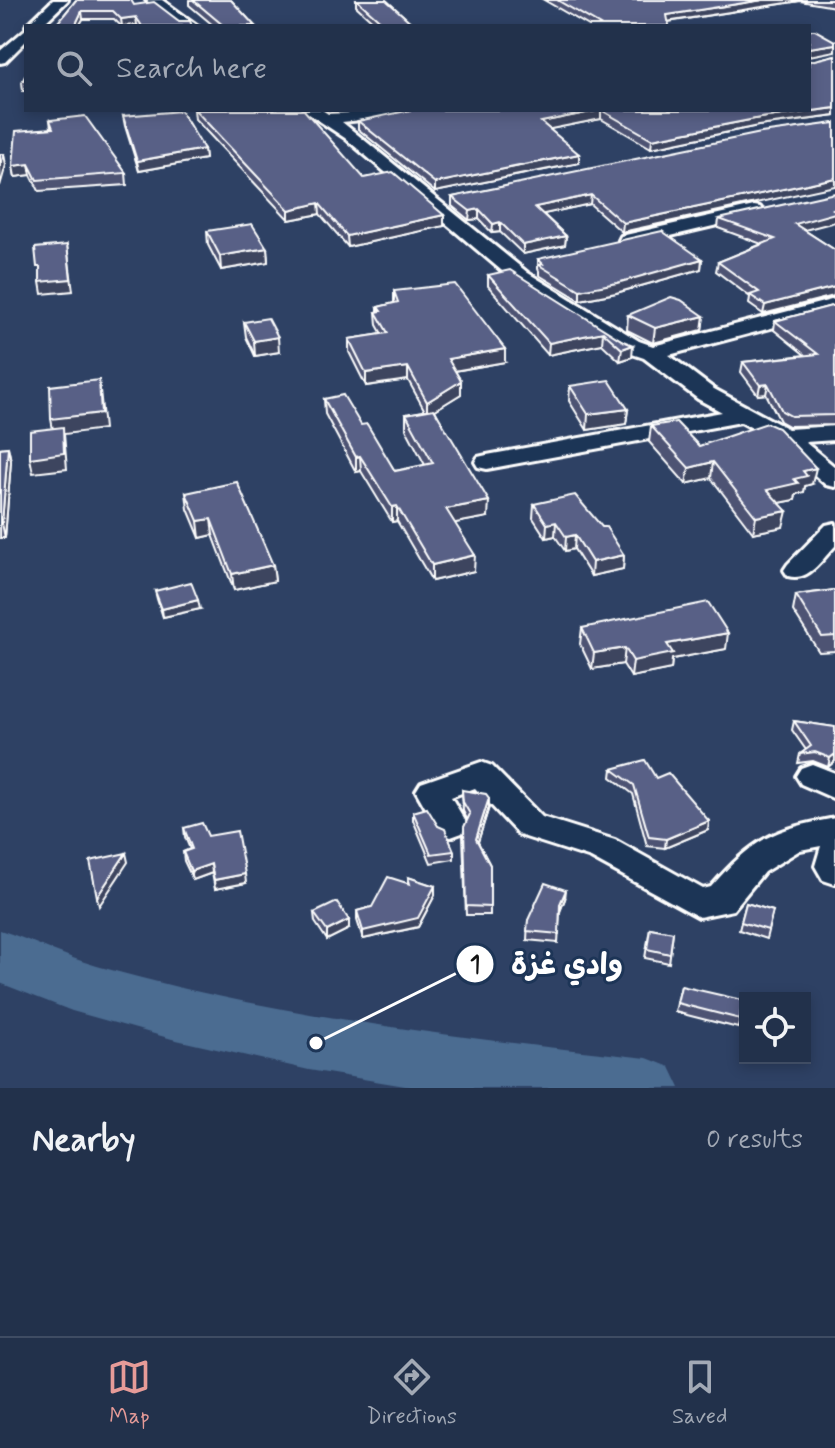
<!DOCTYPE html>
<html lang="en">
<head>
<meta charset="utf-8">
<style>
  body { margin:0; font-family:Mynerve,"Playpen Sans Arabic",sans-serif; background:#2a3952; color:#f1f3f6 }
  .controls { position:absolute; right:24px; bottom:24px; display:grid; overflow:hidden; border-radius:0px; box-shadow:0 4px 12px #0003 }
  .controls button { width:72px; height:72px; display:grid; place-items:center; padding:0; border:0; border-bottom:2px solid #3f4c63; background:#22314b; color:#f1f3f6; font:40px sans-serif }
  .list { margin:0; padding:0; list-style:none }
  h2 { display:flex; justify-content:space-between; align-items:center; height:104px; margin:0; padding:0 32px; font-size:34px }
  h2 small { font-size:26px; font-weight:400; color:#a2a9b5 }
  .icon { flex:none; width:44px; height:44px; fill:none; stroke:currentColor; stroke-width:2; stroke-linecap:round; stroke-linejoin:round }
  .map { position:relative; flex:none; width:835px; height:1088px; overflow:hidden }
  .search { position:absolute; background:#22314b; box-shadow:0 4px 12px #0003; left:24px; right:24px; top:24px; height:88px; display:flex; align-items:center; gap:20px; box-sizing:border-box; padding:0 28px; border-radius:0px; color:#a2a9b5; font-size:30px }
  .sheet { height:248px; background:#22314b }
  nav { display:flex; justify-content:space-around; align-items:center; box-sizing:border-box; height:112px; border-top:2px solid #3f4c63; background:#22314b; font-size:22px; color:#a2a9b5 }
  nav a { display:grid; justify-items:center; gap:4px }
  nav .on { color:#e69b98 }
  .map>svg:first-child { display:block }
</style>
</head>
<body>
<div class="map">
<svg width="835" height="1088" viewBox="0 0 835 1088">
  <rect width="100%" height="100%" fill="#2e4164"/>
  <filter id="ink" filterUnits="userSpaceOnUse"><feTurbulence type="fractalNoise" baseFrequency=".0125" numOctaves="2"/><feDisplacementMap in="SourceGraphic" scale="16" xChannelSelector="R" yChannelSelector="G"/><feConvolveMatrix kernelMatrix="1 2 1 2 8 2 1 2 1" color-interpolation-filters="sRGB"/></filter>
  <g filter="url(#ink)">
    <g fill="none" stroke-linecap="round" stroke-linejoin="round">
      <path fill="#4b6c91" fill-rule="evenodd" d="M0 930C33 941 63 956 97 966 276 1017 462 1038 647 1058L670 1067 680 1088H417L309 1070 172 1039 72 1011 0 983Z"/>
      <g stroke="#fff" stroke-width="6">
        <g id="minor">
          <polygon points="53,0 68,0 41,26 26,26"/>
          <polygon points="146,0 162,0 198,26 182,26"/>
          <polygon points="26,29 26,41 5,62 0,63 0,51"/>
          <polygon points="303,110 322,110 328,114 417,110 409,115 342,122 528,273 639,341 653,346 835,299 835,311 669,355 714,389 788,429 835,426 835,440 805,442 835,467 835,487 826,485 776,441 741,422 487,469 478,467 475,462 478,457 487,455 722,412 698,399 644,358 623,351 514,281 345,138"/>
          <polygon points="754,206 760,207 763,211 760,215 628,246 619,240 621,236"/>
          <path d="M835 523V546C821 560 809 582 788 576L784 570 788 564 826 525Z"/>
          <path d="M481 762 492 766 542 817 615 840 703 889 711 887C754 838 772 830 835 818V884L823 880 815 866 821 846 800 850 764 872 733 910 699 917 591 858 519 835 475 788 451 797 467 824 462 833 451 837 440 833 416 791 421 783Z"/>
          <polygon points="812,764 835,773 835,799 801,784 796,776 801,768"/>
        </g>
      </g>
      <use href="#minor" fill="#1d3557" fill-rule="evenodd"/>
    </g>
    <g fill="#4d5373" stroke="#fff" stroke-width="2">
      <polygon points="76,0 134,5 192,26 138,26 137,25 121,26 114,19 83,19 79,26 55,26"/>
      <polygon points="189,0 231,0 255,26 214,26 189,5"/>
      <polygon points="356,0 386,0 415,26 378,26 356,6"/>
      <polygon points="544,0 835,0 835,7 800,1 668,22 669,26 589,26"/>
      <polygon points="835,55 835,116 758,126 651,148 601,119 549,129 579,163 435,192 358,129 358,121 811,61"/>
      <polygon points="26,74 26,91 23,91 22,82"/>
      <polygon points="194,110 364,178 444,226 348,247 320,214 289,220 195,119"/>
      <polygon points="123,116 204,149 205,159 139,171 125,126"/>
      <polygon points="50,120 126,173 127,185 39,191 31,175 15,177 13,166 51,128"/>
      <polygon points="835,123 622,232 590,204 543,214 566,236 565,245 523,254 500,232 492,233 479,219 469,220 452,206 452,197"/>
      <polygon points="719,219 804,230 835,250 835,297 763,314 749,304 750,297 716,271 718,262 762,244 718,228"/>
      <polygon points="207,231 267,248 268,262 221,270 208,245"/>
      <polygon points="538,259 702,259 701,269 616,293 580,300 539,275 539,271 538,269"/>
      <polygon points="488,275 623,341 632,357 620,361 602,344 548,355 488,286"/>
      <polygon points="394,291 505,362 455,371 461,381 461,394 435,410 488,517 454,523 474,571 432,581 397,521 392,522 361,471 356,472 325,414 324,399 361,425 395,471 425,465 406,429 406,414 425,411 408,380 366,386 349,352 349,339 382,334 377,325 376,312 378,312 378,307 394,303"/>
      <polygon points="835,305 835,425 789,426 780,421 766,394 758,395 741,372 743,362 805,355 774,330 775,321"/>
      <polygon points="628,315 704,316 702,330 653,343 627,330"/>
      <polygon points="244,322 279,352 255,356 246,337"/>
      <polygon points="570,386 628,409 626,424 587,430 569,401"/>
      <polygon points="651,426 699,446 812,484 805,486 804,492 796,494 795,500 779,503 783,527 753,533 711,478 686,484 649,442"/>
      <polygon points="8,447 11,461 5,538 0,538 0,448"/>
      <polygon points="186,493 273,565 275,581 234,590 213,535 200,538 188,509"/>
      <polygon points="534,504 624,555 623,569 591,576 574,549 565,551 555,536 546,538 533,518"/>
      <polygon points="835,590 835,651 819,652 793,611 796,595"/>
      <polygon points="155,591 200,609 163,617 157,599"/>
      <polygon points="582,628 726,649 672,659 671,669 631,677 623,664 592,669 580,644"/>
      <polygon points="794,721 835,727 835,761 828,767 813,761 798,763 800,754 806,750 792,730"/>
      <polygon points="612,769 656,778 709,821 708,830 665,848 647,846 633,794 611,777"/>
      <polygon points="462,790 489,807 478,842 490,865 490,915 466,915 463,836 467,819 463,811"/>
      <polygon points="413,812 438,826 454,851 454,859 431,863 413,820"/>
      <polygon points="184,828 208,836 246,883 215,889 212,873 193,880 184,861 183,852 190,849 185,837"/>
      <polygon points="408,877 435,886 435,895 418,927 363,939 357,920 357,911 372,907 408,884"/>
      <polygon points="565,899 560,912 558,943 527,940 528,920"/>
      <polygon points="746,903 773,911 766,939 739,930"/>
      <polygon points="314,913 349,929 327,940 315,922"/>
      <polygon points="650,928 673,932 669,963 645,958"/>
      <polygon points="681,986 740,1019 738,1028 675,1012"/>
    </g>
    <g fill="#3e445e" stroke="#fff" stroke-width="2">
      <polygon points="763,0 800,0 800,1 666,22 667,15"/>
      <polygon points="82,11 83,19 79,26 75,26"/>
      <polygon points="136,17 137,25 122,26 121,19"/>
      <polygon points="835,44 835,51 809,56 809,48"/>
      <polygon points="835,108 835,116 758,126 651,148 652,139 760,118"/>
      <polygon points="601,110 601,119 541,131 541,122"/>
      <polygon points="204,149 205,159 139,171 137,161"/>
      <polygon points="4,154 6,165 0,186 0,167"/>
      <polygon points="579,154 579,163 435,192 435,183"/>
      <polygon points="29,164 31,175 15,177 13,166"/>
      <polygon points="835,178 835,186 622,232 623,223"/>
      <polygon points="591,195 590,204 535,216 535,207"/>
      <polygon points="319,203 320,214 289,220 289,210"/>
      <polygon points="835,208 835,222 793,233 795,224"/>
      <polygon points="479,209 479,219 469,220 470,211"/>
      <polygon points="444,215 444,226 348,247 347,236"/>
      <polygon points="500,222 500,232 492,233 493,224"/>
      <polygon points="566,236 565,245 523,254 523,245"/>
      <polygon points="67,245 73,291 42,294 40,282"/>
      <polygon points="267,248 268,262 221,270 220,256"/>
      <polygon points="702,259 701,269 616,293 580,300 580,290"/>
      <polygon points="835,287 834,296 763,314 765,305"/>
      <polygon points="704,316 702,330 653,343 655,328"/>
      <polygon points="603,332 602,344 548,355 549,343"/>
      <polygon points="278,337 279,352 255,356 254,341"/>
      <polygon points="633,345 632,357 620,361 622,349"/>
      <polygon points="505,349 505,362 448,372 448,359"/>
      <polygon points="408,367 408,380 366,386 366,373"/>
      <polygon points="99,380 104,429 64,434 67,469 33,473 30,458 54,435 51,419"/>
      <polygon points="461,381 461,394 427,415 427,402"/>
      <polygon points="768,384 766,394 758,395 760,385"/>
      <polygon points="628,409 626,424 587,430 588,414"/>
      <polygon points="8,447 11,461 5,538 2,523"/>
      <polygon points="360,456 361,471 356,472 356,457"/>
      <polygon points="713,462 711,478 686,484 689,468"/>
      <polygon points="816,468 812,484 805,486 804,492 796,494 795,500 764,506 767,490 794,479 803,471"/>
      <polygon points="489,501 488,517 445,525 446,509"/>
      <polygon points="397,506 397,521 392,522 392,507"/>
      <polygon points="787,511 783,527 753,533 756,517"/>
      <polygon points="211,519 213,535 200,538 198,521"/>
      <polygon points="556,522 555,536 546,538 547,524"/>
      <polygon points="575,535 574,549 565,551 566,537"/>
      <polygon points="475,555 474,571 432,581 432,565"/>
      <polygon points="624,555 623,569 591,576 592,562"/>
      <polygon points="273,565 275,581 234,590 232,574"/>
      <polygon points="198,600 200,609 163,617 162,609"/>
      <polygon points="728,633 726,649 672,659 671,669 631,677 633,661 667,644"/>
      <polygon points="625,648 623,664 592,669 594,653"/>
      <polygon points="835,754 835,761 828,767 830,758"/>
      <polygon points="489,798 489,807 476,848 476,839"/>
      <polygon points="709,821 708,830 665,848 666,839"/>
      <polygon points="126,853 128,862 99,906 97,897"/>
      <polygon points="211,864 212,873 193,880 191,871"/>
      <polygon points="245,874 246,883 215,889 214,880"/>
      <polygon points="435,886 435,895 418,927 363,939 363,931"/>
      <polygon points="566,890 565,899 559,913 560,904"/>
      <polygon points="349,920 349,929 327,940 327,931"/>
    </g>
    <g fill="#596186" stroke="#fff" stroke-width="2">
      <polygon points="76,0 131,0 134,5 154,2 179,21 190,21 192,26 142,26 136,17 121,19 113,11 82,11 75,26 55,26"/>
      <polygon points="193,0 231,0 255,26 224,26"/>
      <polygon points="357,0 386,0 415,26 386,26"/>
      <polygon points="557,0 763,0 667,15 669,26 602,26"/>
      <polygon points="809,30 815,30 835,41 835,44 809,48"/>
      <polygon points="835,55 835,108 760,118 652,139 601,110 541,122 579,154 435,183 358,121 411,110 809,110 809,60 811,61"/>
      <polygon points="195,110 304,110 364,178 393,172 444,215 347,236 319,203 289,210"/>
      <polygon points="181,111 204,149 137,161 123,116"/>
      <polygon points="85,116 126,173 37,180 29,164 13,166 16,131 53,128 50,120"/>
      <polygon points="835,123 835,178 623,223 591,195 535,207 566,236 523,245 500,222 493,224 479,209 470,211 452,197 761,133"/>
      <polygon points="0,154 4,154 0,167"/>
      <polygon points="835,193 835,208 833,209 835,210 835,213 795,224 835,250 835,287 765,305 750,295 759,292 718,262 775,239 719,219"/>
      <polygon points="252,224 267,248 220,256 207,231"/>
      <polygon points="662,231 702,259 617,283 580,290 539,265 543,264 538,259"/>
      <polygon points="67,245 71,279 40,282 40,267 37,267 35,248"/>
      <polygon points="510,270 623,341 633,345 622,349 603,332 549,343 488,275"/>
      <polygon points="455,284 505,349 448,359 461,381 427,402 408,367 366,373 349,339 388,333 376,312 381,311 378,307 398,302 394,291"/>
      <polygon points="671,297 681,300 704,316 655,328 628,315"/>
      <polygon points="835,305 835,415 791,416 782,411 768,384 760,385 743,362 818,354 775,321"/>
      <polygon points="268,318 278,337 254,341 244,322"/>
      <polygon points="99,380 101,413 51,419 50,386"/>
      <polygon points="609,380 628,409 588,414 570,386"/>
      <polygon points="343,395 361,425 367,424 395,471 433,463 406,414 434,409 489,501 446,509 475,555 432,565 397,506 392,507 360,456 356,457 324,399"/>
      <polygon points="676,422 699,446 767,423 778,428 816,468 803,471 807,476 794,479 798,483 767,490 787,511 756,517 713,462 689,468 651,426"/>
      <polygon points="63,427 64,453 30,458 30,431"/>
      <polygon points="8,447 2,523 0,523 0,448"/>
      <polygon points="237,482 273,565 232,574 211,519 198,521 186,493"/>
      <polygon points="575,495 602,527 606,527 624,555 592,562 575,535 566,537 556,522 547,524 534,504"/>
      <polygon points="191,582 198,600 162,609 155,591"/>
      <polygon points="835,590 835,636 822,637 796,595"/>
      <polygon points="708,602 728,633 667,644 673,653 633,661 625,648 594,653 582,628"/>
      <polygon points="794,721 835,727 835,754 830,758 815,752 800,754 811,746"/>
      <polygon points="645,760 656,778 668,773 709,821 666,839 649,837 634,785 612,769"/>
      <polygon points="462,790 486,794 489,798 476,839 490,865 490,907 466,906 464,827 470,814 463,802"/>
      <polygon points="427,808 438,826 445,829 454,851 431,854 413,812"/>
      <polygon points="202,823 208,836 237,831 245,874 214,880 211,864 191,871 183,852 192,849 184,828"/>
      <polygon points="126,853 97,897 90,861"/>
      <polygon points="388,877 410,884 408,877 435,886 418,918 363,931 357,911 372,907"/>
      <polygon points="545,883 566,890 560,904 559,934 527,931 528,920"/>
      <polygon points="337,902 349,920 327,931 314,913"/>
      <polygon points="746,903 773,911 768,930 741,922"/>
      <polygon points="650,928 673,932 670,954 647,949"/>
      <polygon points="681,986 742,1000 740,1019 677,1003"/>
    </g>
  </g>
  <path fill="none" stroke="#fff" stroke-width="3" d="M316 1043L475 964"/>
  <g fill="#fff" stroke="#1d3557" stroke-width="3">
    <circle cx="316" cy="1043" r="8"/>
    <circle cx="475" cy="964" r="20"/>
  </g>
  <g font-size="24" text-anchor="middle" font-weight="bold" fill="#111">
    <text x="475" y="972">1</text>
  </g>
  <g font-size="30" text-anchor="middle" font-weight="bold" fill="#fff" stroke="#1d3557" stroke-width="6" stroke-linejoin="round" paint-order="stroke">
    <text x="567" y="974">وادي غزة</text>
  </g>
</svg>
<div class="controls">
<button><svg class="icon" aria-label="locate" viewBox="0 0 24 24"><circle cx="12" cy="12" r="6"/><path d="M12 2v4M12 18v4M2 12h4M18 12h4"/></svg></button>
</div>
<div class="search"><svg class="icon" aria-label="search" viewBox="0 0 24 24"><circle cx="10" cy="10" r="6"/><path d="M15 15l6 6"/></svg>Search here</div>
</div>
<section class="sheet">
<h2>Nearby<small>0 results</small></h2>
<ul class="list">
</ul>
</section>
<nav>
<a class="on"><svg class="icon" aria-label="map" viewBox="0 0 24 24"><path d="M3 6l6-2 6 2 6-2v14l-6 2-6-2-6 2zM9 4v14M15 6v14"/></svg>Map</a>
<a><svg class="icon" aria-label="directions" viewBox="0 0 24 24"><path d="M12 3l9 9-9 9-9-9zM9 14v-3h6M13 9l2 2-2 2"/></svg>Directions</a>
<a><svg class="icon" aria-label="saved" viewBox="0 0 24 24"><path d="M7 4h10v16l-5-4-5 4z"/></svg>Saved</a>
</nav>
</body>
</html>
